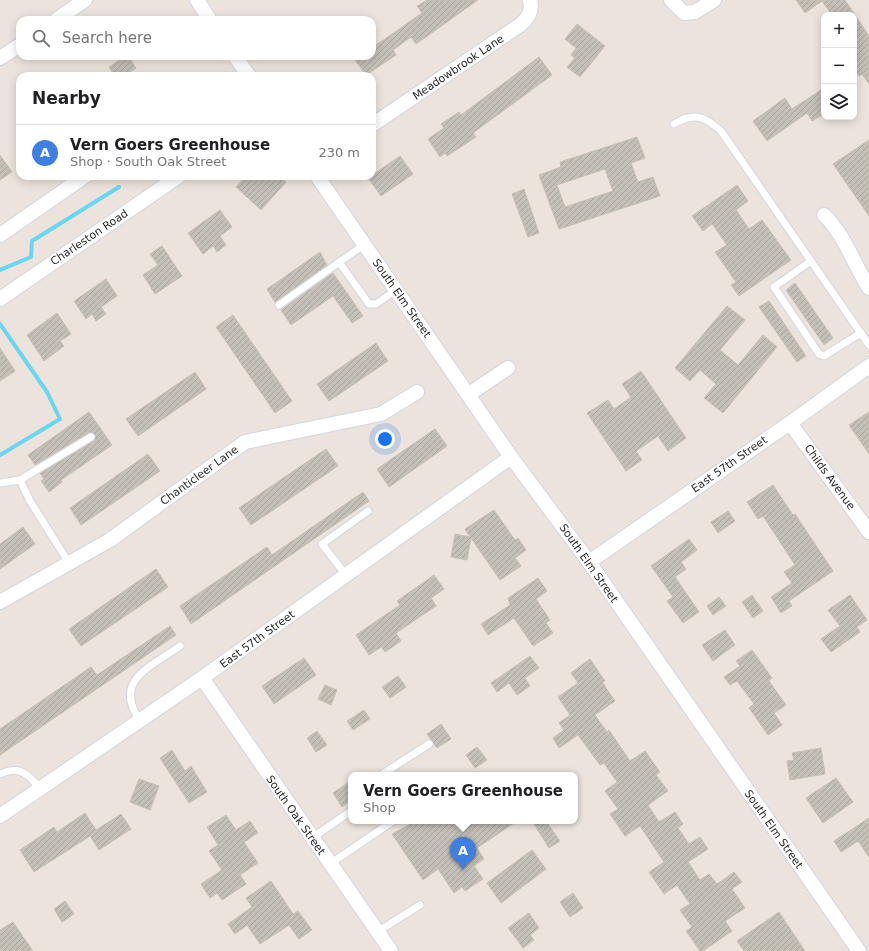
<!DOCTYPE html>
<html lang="en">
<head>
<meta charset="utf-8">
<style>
  body { margin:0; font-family:"DejaVu Sans",sans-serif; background:#f2f2f2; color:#202124 }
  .controls { position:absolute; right:12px; top:12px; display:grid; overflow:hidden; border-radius:8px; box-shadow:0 2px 10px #0003 }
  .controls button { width:36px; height:36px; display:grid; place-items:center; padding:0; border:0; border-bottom:1px solid #e0e0e0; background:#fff; color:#202124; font:20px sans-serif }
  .you { position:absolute; left:385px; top:439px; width:14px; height:14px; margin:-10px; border:3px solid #fff; border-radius:50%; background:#1a73e8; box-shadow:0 0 0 6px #1a73e833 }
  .badge { display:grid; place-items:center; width:26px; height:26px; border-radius:50%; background:#3768fe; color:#fff; font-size:13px; font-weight:700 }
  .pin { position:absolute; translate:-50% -33px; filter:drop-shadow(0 1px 2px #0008) }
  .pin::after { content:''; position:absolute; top:21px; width:14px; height:12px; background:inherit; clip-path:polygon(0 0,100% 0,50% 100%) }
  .popup { position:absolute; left:348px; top:772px; width:230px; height:52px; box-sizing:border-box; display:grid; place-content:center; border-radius:8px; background:#fff; filter:drop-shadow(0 1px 3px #0005); font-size:13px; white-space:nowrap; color:#757577 }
  .popup b { font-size:15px; color:#202124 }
  .popup::after { content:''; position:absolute; left:50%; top:100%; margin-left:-8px; border:8px solid transparent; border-top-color:#fff }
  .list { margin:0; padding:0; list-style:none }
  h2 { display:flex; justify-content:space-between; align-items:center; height:52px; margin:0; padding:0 16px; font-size:17px }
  h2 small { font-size:13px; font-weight:400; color:#757577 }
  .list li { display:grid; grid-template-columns:26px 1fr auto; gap:12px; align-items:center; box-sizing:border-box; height:56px; padding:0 16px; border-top:1px solid #e0e0e0 }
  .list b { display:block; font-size:15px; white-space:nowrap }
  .list p { margin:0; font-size:13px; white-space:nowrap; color:#757577 }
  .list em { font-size:13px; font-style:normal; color:#757577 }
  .icon { flex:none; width:22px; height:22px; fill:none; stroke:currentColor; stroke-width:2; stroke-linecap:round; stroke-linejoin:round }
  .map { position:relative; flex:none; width:869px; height:951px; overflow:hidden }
  .search { position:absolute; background:#fff; box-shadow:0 2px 10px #0003; left:16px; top:16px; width:360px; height:44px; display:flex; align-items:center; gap:10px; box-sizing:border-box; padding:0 14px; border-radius:12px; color:#757577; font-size:15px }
  .panel { position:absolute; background:#fff; box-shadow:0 2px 10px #0003; left:16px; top:72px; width:360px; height:108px; border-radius:12px }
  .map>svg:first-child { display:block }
</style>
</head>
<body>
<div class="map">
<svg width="869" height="951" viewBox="0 0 869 951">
  <defs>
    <pattern id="building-hatch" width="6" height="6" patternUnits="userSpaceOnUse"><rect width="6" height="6" fill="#c4bfb7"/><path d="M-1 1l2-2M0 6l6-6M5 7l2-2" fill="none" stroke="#a9a49e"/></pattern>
  </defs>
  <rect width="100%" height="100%" fill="#ece4dc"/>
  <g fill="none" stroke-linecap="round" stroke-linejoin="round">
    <g stroke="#6cd6f1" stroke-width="4">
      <polyline points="0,270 31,257 32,241 119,187"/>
      <polyline points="0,324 47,392 60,419 0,455"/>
    </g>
  </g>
  <g fill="url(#building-hatch)" stroke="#c8c0b5" fill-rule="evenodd">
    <polygon points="427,0 478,0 416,44 411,37 393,50 396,55 366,75 355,60 361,56 372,56 372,48 422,13 417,6"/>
    <polygon points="796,0 845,0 869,36 869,84 862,74 859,76 854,69 854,15 832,15 822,1 805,13"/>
    <polygon points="577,24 605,46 580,77 567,67 575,58 571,55 576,48 565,39"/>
    <polygon points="126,56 128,56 136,68 124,76 115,76 109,67"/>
    <polygon points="539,57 552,75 473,133 476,137 447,156 445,153 440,157 428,139 444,128 441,124 459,112 461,115"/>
    <polygon points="824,88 824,114 812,121 807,113 767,141 753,121 785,98 792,109"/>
    <path d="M637 137 645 158 631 163 638 182 653 177 660 196 559 229 539 175 561 167 560 162ZM605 169 613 191 565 207 557 185Z"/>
    <polygon points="869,140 869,216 833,164"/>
    <polygon points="0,155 12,172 0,180"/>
    <polygon points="400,156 413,174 381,196 368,178"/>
    <polygon points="246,176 278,176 286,182 261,210 236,187"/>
    <polygon points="737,185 748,201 736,210 749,229 762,220 791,260 739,296 731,285 736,282 715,252 727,245 712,224 703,231 692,216"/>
    <polygon points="524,189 539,233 528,237 512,194"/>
    <polygon points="220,210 232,227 220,236 226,245 217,252 213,246 203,254 188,233"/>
    <polygon points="162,246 182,276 155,294 143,275 158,265 150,254"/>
    <polygon points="320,252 327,265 275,302 267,289"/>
    <polygon points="333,273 363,316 352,323 333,296 291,325 281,310"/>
    <polygon points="106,279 117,296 101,307 106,314 96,321 92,314 86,319 74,301"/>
    <polygon points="795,283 833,338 824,345 786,290"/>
    <polygon points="769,301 806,356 797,362 759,307"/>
    <polygon points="727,306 745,320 720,350 738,365 763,335 777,347 723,413 704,398 716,384 700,370 690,381 675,368"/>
    <polygon points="57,313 71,334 60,341 64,346 44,361 27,335"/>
    <polygon points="233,315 292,401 275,413 216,327"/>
    <polygon points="376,343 388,361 329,401 317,384"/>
    <polygon points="0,348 15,371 0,381"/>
    <polygon points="641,371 686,438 668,451 658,436 636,451 642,460 626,471 587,413 608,400 614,409 631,397 622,384"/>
    <polygon points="195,372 206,389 138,436 126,419"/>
    <polygon points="89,412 112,445 61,480 62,482 49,492 41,481 44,479 40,473 94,441 95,435 93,432 88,433 35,465 28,455"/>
    <polygon points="869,412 869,454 849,425"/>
    <polygon points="435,429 447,446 389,487 377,469"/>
    <polygon points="326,449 338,466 251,525 239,508"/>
    <polygon points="148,454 160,471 81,525 70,508"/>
    <polygon points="773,485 793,515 795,514 833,571 789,601 792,606 781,613 771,597 792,583 784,572 795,565 763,516 758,519 747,502"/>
    <polygon points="363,492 369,501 191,624 180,606 267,547 272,555"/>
    <polygon points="494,510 515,540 518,538 526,550 515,558 521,566 500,580 471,538 467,560 451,557 455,534 470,537 465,529"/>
    <polygon points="728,511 735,521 718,533 711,522"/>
    <polygon points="23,527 35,544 0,569 0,544"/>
    <polygon points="689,539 697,550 681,562 686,569 675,577 699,612 683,623 667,601 673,597 651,566"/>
    <polygon points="156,569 168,587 81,646 69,629"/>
    <polygon points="434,575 444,589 431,598 436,606 396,633 401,641 385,652 381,647 369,655 356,635 400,605 397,601"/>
    <polygon points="538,578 547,591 536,599 550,620 546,623 553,633 533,646 514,618 488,635 481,624 510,605 508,598"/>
    <polygon points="752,595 763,611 753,618 742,602"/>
    <polygon points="850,595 867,620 857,627 860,632 831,652 821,639 840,626 828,610"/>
    <polygon points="719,597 726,606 713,615 707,606"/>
    <polygon points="170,626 176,635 0,755 0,729 91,667 97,675"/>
    <polygon points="725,630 735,645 713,661 702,645"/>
    <polygon points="752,650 772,678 769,681 786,705 774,713 782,725 768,735 749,708 754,704 737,681 730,685 724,677 740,666 736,661"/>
    <polygon points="530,656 539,668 525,678 530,686 517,695 509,683 497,692 491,683"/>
    <polygon points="304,658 316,675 274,704 262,686"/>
    <polygon points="590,659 605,681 602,682 615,701 595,715 607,732 609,730 630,761 645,751 660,772 656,775 668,791 648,805 659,822 675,812 683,824 678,828 689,844 700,837 708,849 688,862 700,880 709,874 717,884 734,872 742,882 732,889 745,908 725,921 732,931 703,951 700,951 686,931 692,927 680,910 690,904 677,885 664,894 649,872 664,862 640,826 625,836 610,814 618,809 605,791 617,782 604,763 600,765 578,735 559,748 553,738 564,730 559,723 570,715 558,697 578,683 571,673"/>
    <polygon points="398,676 406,687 390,698 382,687"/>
    <polygon points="325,685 337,690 331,705 318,699"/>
    <polygon points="364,710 370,719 353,730 347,721"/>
    <polygon points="441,724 451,739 437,748 427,734"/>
    <polygon points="317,731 327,745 316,752 307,738"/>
    <polygon points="477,747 487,760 475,768 466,755"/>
    <polygon points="821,748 825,774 790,780 787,761 794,760 792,753"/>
    <polygon points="172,750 185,771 191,766 207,792 189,803 160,758"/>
    <polygon points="836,778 853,802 823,823 806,798"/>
    <polygon points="139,779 159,786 150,810 130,802"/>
    <polygon points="351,781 351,800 342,807 333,793"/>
    <polygon points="85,813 96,830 121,814 131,829 99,850 90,836 34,872 20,850 54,827 57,832"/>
    <polygon points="226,815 236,830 250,821 258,833 244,842 258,863 240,875 246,884 222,900 217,893 210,898 201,884 222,870 209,851 218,845 207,827"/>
    <polygon points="869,818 869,857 858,841 841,852 834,841"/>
    <polygon points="416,821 517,821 477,848 484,859 474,866 483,879 465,891 462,887 454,893 438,869 423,880 392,834"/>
    <polygon points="532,821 546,821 560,841 549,848"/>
    <polygon points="532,850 546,869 501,903 487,883"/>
    <polygon points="271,881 293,914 298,911 312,930 299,939 289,925 260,944 247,925 235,934 228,924 252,907 246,898"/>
    <polygon points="573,893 583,908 570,917 560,902"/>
    <polygon points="65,901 74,914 62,922 54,909"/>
    <polygon points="779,912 805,951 744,951 737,941"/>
    <polygon points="529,913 539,928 530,935 534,940 523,948 508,928"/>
    <polygon points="13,922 33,951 0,951 0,930"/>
  </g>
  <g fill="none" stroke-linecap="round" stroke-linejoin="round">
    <g stroke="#d1d5e3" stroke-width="9">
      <g id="service">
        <path d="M674 124C694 112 704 116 721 131L869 345"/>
        <polyline points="811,261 774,287 819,354 824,356 861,333"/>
        <polyline points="339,262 369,304 376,304 396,290"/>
        <polyline points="279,305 365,244"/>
        <polyline points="0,483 20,480"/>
        <polyline points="69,563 30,501 20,480 91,437"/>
        <polyline points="346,575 322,544 368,511"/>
        <path d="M140 721C112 680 151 667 180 646"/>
        <path d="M0 774C19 765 29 774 40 789"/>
        <polyline points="381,775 429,744"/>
        <polyline points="312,838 351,811"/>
        <polyline points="330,864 393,821"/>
        <polyline points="377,932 420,905"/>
      </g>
    </g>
    <g stroke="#d1d5e3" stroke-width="16">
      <g id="minor">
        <polyline points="197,0 210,20"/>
        <polyline points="671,0 684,13 695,12 714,0"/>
        <polyline points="56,20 85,0"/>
        <polyline points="235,56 249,76"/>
        <polyline points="0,58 20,45"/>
        <path d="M372 125 520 25C528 18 533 11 530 0"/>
        <polyline points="317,176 511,457 589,562 859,951"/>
        <path d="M824 215C845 235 854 265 869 288"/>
        <polyline points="0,235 85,176"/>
        <polyline points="0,299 179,176"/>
        <polyline points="469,394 508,368"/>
        <polyline points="790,423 869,532"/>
        <polyline points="589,562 790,423 869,366"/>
        <polyline points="0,602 110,540 245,442 381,414 417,392"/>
        <polyline points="202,678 391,951"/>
        <polyline points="0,816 202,678 511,457"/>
      </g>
    </g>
    <use href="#service" stroke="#fff" stroke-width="7"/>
    <use href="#minor" stroke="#fff" stroke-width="14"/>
  </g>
  <g text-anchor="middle" stroke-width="3.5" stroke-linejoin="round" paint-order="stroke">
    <g font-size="11" fill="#2a2a2a" stroke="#fff">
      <text transform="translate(458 67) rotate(-34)" y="4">Meadowbrook Lane</text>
      <text transform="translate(89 237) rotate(-34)" y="4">Charleston Road</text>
      <text transform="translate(402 298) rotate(55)" y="4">South Elm Street</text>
      <text transform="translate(729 464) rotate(-35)" y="4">East 57th Street</text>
      <text transform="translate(199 475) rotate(-36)" y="4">Chanticleer Lane</text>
      <text transform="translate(830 477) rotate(54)" y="4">Childs Avenue</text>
      <text transform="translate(589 563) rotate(55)" y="4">South Elm Street</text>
      <text transform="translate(257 639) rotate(-36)" y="4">East 57th Street</text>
      <text transform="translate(296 815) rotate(55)" y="4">South Oak Street</text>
      <text transform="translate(774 829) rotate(55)" y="4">South Elm Street</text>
    </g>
  </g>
</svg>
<div class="controls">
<button>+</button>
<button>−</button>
<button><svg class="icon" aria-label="layers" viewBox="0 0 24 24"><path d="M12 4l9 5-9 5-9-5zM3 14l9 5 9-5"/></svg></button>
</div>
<div class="you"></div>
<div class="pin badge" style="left:463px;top:870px;background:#3f7fe0">A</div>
<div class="popup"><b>Vern Goers Greenhouse</b>Shop</div>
<div class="search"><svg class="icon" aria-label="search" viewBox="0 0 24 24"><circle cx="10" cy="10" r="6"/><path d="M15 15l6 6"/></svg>Search here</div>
<section class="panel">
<h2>Nearby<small></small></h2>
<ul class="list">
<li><span class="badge" style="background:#3f7fe0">A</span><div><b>Vern Goers Greenhouse</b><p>Shop · South Oak Street</p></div><em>230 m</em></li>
</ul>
</section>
</div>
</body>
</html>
